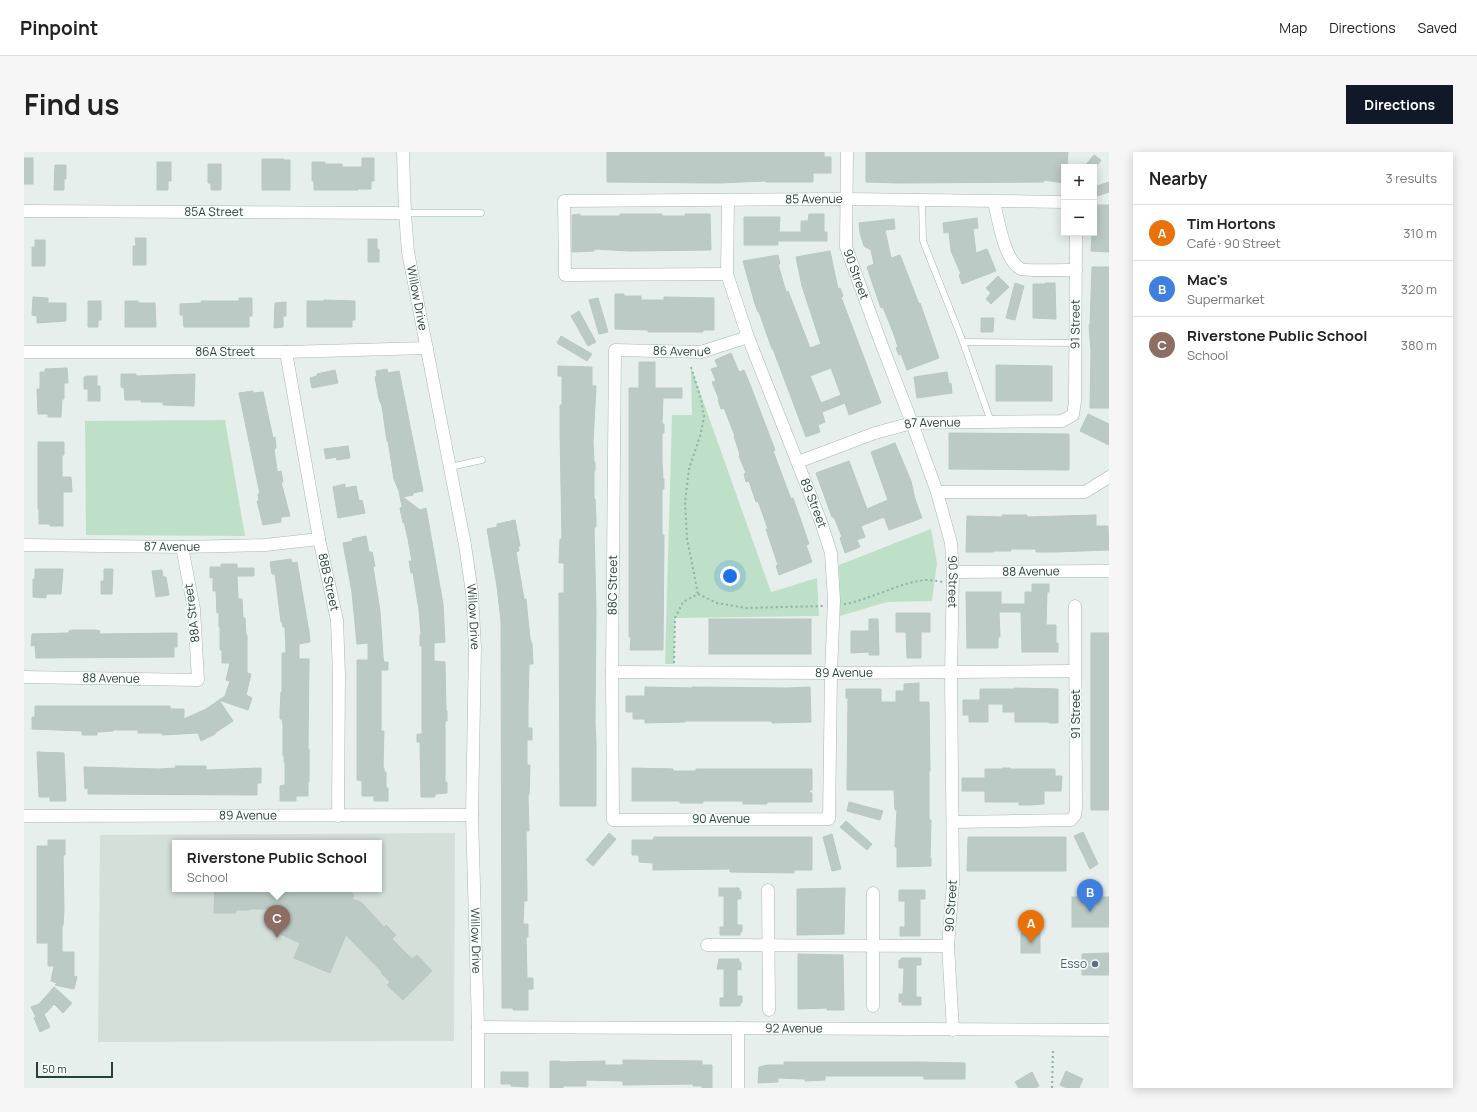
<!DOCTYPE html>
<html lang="en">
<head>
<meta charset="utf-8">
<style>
  body { margin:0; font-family:Manrope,sans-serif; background:#f6f6f6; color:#222 }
  .controls { position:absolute; right:12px; top:12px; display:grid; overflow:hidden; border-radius:0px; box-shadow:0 2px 10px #0003 }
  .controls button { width:36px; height:36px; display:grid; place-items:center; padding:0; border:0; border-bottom:1px solid #e0e0e0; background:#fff; color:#222; font:20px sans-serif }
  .scale { position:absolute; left:12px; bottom:10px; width:77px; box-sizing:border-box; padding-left:4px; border:2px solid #24423a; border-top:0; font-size:11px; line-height:14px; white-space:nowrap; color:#24423a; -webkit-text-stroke:3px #f7fbf9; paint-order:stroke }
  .you { position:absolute; left:706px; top:424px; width:14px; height:14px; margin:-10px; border:3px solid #fff; border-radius:50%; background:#1a73e8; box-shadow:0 0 0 6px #1a73e833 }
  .badge { display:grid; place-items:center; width:26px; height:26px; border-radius:50%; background:#111827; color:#fff; font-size:13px; font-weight:700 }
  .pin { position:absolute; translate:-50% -33px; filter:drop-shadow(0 1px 2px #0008) }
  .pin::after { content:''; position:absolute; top:21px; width:14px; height:12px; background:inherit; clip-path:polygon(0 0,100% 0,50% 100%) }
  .popup { position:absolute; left:148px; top:688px; width:210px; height:52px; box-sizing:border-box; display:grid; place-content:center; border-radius:0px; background:#fff; filter:drop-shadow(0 1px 3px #0005); font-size:13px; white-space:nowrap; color:#767676 }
  .popup b { font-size:15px; color:#222 }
  .popup::after { content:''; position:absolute; left:50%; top:100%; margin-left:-8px; border:8px solid transparent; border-top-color:#fff }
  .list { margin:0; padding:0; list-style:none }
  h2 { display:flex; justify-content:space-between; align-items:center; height:52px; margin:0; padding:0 16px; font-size:17px }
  h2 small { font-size:13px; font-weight:400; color:#767676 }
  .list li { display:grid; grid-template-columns:26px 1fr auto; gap:12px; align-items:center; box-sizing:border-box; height:56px; padding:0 16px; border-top:1px solid #e0e0e0 }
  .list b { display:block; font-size:15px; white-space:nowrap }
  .list p { margin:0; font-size:13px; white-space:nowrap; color:#767676 }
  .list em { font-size:13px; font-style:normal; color:#767676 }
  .map { position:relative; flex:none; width:1085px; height:936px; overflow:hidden; border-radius:0px }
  header { display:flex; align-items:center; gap:24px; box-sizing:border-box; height:56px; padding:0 20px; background:#fff; border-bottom:1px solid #e0e0e0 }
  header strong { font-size:19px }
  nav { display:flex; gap:22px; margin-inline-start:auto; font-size:14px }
  .intro { display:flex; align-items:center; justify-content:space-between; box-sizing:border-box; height:96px; padding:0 24px }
  h1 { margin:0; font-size:28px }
  .button { padding:10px 18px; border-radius:0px; background:#111827; color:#fff; font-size:14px; font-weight:700 }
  main { display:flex; gap:24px; padding:0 24px }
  aside { flex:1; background:#fff; border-radius:0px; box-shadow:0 2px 10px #0003 }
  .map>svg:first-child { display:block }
</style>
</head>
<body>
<header>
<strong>Pinpoint</strong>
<nav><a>Map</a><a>Directions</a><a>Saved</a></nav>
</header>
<div class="intro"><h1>Find us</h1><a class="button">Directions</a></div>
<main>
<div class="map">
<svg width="1085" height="936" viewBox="0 0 1085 936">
  <rect width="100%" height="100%" fill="#e6efeb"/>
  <path fill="#d4dfda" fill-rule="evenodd" d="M431 681 430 889 74 890 76 683ZM151 691H355V737H151Z"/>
  <g fill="#bfe0c8">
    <polygon points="667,215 747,440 793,426 795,464 651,466 650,512 641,512 648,263 668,263"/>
    <polygon points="201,268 221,384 62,383 61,269"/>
    <polygon points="907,377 913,411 908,449 863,450 816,464 815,413"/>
  </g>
  <g fill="#bbcac4" stroke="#b8c9c2" fill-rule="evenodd">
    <polygon points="583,0 800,0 800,5 807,5 807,21 789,21 789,30 742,30 742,29 695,31 583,30"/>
    <polygon points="842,0 1044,0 1043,15 1040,15 1040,31 1020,28 1020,30 875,31 842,30"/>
    <polygon points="1070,3 1077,8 1072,15 1060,15"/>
    <rect x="0" y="6" width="9" height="26"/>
    <polygon points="338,6 350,6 350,29 347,29 347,37 334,37 334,38 290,38 290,29 288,29 288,10 301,10 301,12 318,12 318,15 338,15"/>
    <polygon points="238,7 260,7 260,8 266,8 266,38 238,38"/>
    <polygon points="133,10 147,10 147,29 144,29 144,38 133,38"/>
    <polygon points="184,12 197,12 197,38 187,38 187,31 184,31"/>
    <polygon points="31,13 42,13 42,27 40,27 40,38 30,38"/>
    <polygon points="1085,30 1085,40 1070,45 1070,35"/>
    <polygon points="1070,53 1085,53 1085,100 1067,99 1068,81 1070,81"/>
    <polygon points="556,62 556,64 596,64 596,62 638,62 638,64 661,64 661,62 686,62 687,98 606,99 570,97 570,99 548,100 548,63"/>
    <polygon points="785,62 800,62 800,80 803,80 803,89 754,89 754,93 720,93 720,65 756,65 755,80 777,80 777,69 784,69"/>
    <polygon points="953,66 954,76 949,77 952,101 963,97 972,119 938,132 935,123 937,122 927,99 925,80 920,81 919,71"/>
    <polygon points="870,67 871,77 861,78 867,106 876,103 895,152 896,151 915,206 883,218 877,202 875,203 872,196 874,195 869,180 859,155 857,156 846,124 843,115 850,112 847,98 840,94 836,81 835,71"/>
    <polygon points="111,86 122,86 122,113 109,113 109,94 112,94"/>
    <polygon points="344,87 353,87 353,97 355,97 355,110 344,110"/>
    <polygon points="11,88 21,88 21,114 8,114 8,95 11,95"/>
    <path d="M806 99 814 137 816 136 819 144 817 145 857 251 825 263 821 251 798 260 801 270 794 273 796 280 782 285 749 197H748L735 160H734L731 152 719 109 754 103 756 112H754L762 140 764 139 786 196 797 192 778 134 772 105ZM807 216 817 243 797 251 786 224Z"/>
    <polygon points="1068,115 1085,115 1085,256 1066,256 1067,199 1065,173 1066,173"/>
    <polygon points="974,124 985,135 967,152 962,147 967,141 962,136"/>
    <polygon points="991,131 1000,134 991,168 982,166"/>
    <polygon points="1021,131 1031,131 1032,167 1009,166 1009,132 1021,132"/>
    <polygon points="591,142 600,142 600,144 617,144 617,148 640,148 640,145 690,146 690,178 679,178 679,180 624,180 624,178 591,177"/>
    <polygon points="9,145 24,146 24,151 42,151 42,169 13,171 13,164 8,163"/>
    <polygon points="215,146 228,146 228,164 225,164 225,175 160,175 159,163 156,163 156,152 177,151 177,149 215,149"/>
    <polygon points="574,146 584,180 575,182 565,148"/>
    <polygon points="300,148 331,149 331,168 328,168 328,175 283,175 283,149 300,149"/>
    <polygon points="64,149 77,149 77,168 74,168 74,175 64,175"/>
    <polygon points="101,149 114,149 114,151 131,151 132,175 101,175"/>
    <polygon points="262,150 262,164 259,164 259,175 250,176 251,151"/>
    <polygon points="555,159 572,190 564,194 547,164"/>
    <polygon points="957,166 970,166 969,180 957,180"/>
    <polygon points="537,184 568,202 563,209 533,191"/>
    <polygon points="707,201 715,220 720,218 727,235 751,298 749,299 767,347 769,346 785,392 782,393 788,410 755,423 752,414 754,413 742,377 744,377 734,349 732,350 725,329 722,330 720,322 722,321 715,304 716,303 710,284 711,284 700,256 697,257 694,248 695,247 688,230 692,229 687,217 694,215 691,208"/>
    <polygon points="615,210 631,210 631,236 658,236 658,246 639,246 638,272 640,272 640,281 638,281 638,309 639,327 640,327 640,337 638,337 638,383 640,383 639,498 606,498 607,485 605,485 605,236 615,236"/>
    <polygon points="972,213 1028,214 1028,249 972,249"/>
    <polygon points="534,214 568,215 568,234 572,234 569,290 570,310 571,310 571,319 570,319 570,347 571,347 572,366 572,375 570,375 572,459 571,571 572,590 572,654 536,654 535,441 540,441 540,411 535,411 536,387 538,387 536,280 536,253 538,253 538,224 534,224"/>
    <polygon points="43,216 44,231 40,231 40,247 38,247 37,265 24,265 24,262 14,262 13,237 16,237 16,220 21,220 21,217"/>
    <polygon points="363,217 364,221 375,219 399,339 389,341 389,343 379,345 396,358 402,356 419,452 421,490 410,491 410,509 421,510 422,559 423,559 423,569 421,569 421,630 423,630 423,641 411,642 411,645 397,645 396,590 393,590 393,582 398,582 398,494 396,494 396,483 397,483 395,458 389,421 387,421 385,409 388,409 384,387 380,370 379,371 376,356 378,355 375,339 370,327 364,289 363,289 358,254 355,247 351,225 353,224 352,219"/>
    <polygon points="311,218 314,231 288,236 286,226 293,224 293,222"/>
    <polygon points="923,220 925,232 927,231 928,241 893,246 890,225"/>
    <polygon points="97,222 112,222 112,224 171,222 170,254 139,253 139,250 117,250 117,248 101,248 100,236 97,235"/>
    <polygon points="64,224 73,224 73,234 76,234 76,249 64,249 64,237 60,237 60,225"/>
    <polygon points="229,239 229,241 239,240 249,286 251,285 252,296 250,297 253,318 254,320 257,319 259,330 257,330 266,364 257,365 257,370 239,373 233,349 235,349 234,342 236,342 215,241"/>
    <polygon points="1064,262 1085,272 1085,293 1056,279"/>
    <polygon points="925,281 1045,282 1045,318 925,317"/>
    <polygon points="14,290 40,290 40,303 38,303 38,325 47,325 48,340 39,340 39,374 26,374 26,372 15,372 15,357 14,357"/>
    <polygon points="871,291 887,329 891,347 898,366 865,378 860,365 837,374 841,385 833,388 836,395 821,401 816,386 818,385 810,365 808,365 792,321 825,309 843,357 864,348 847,300"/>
    <polygon points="324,294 326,306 313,308 312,305 302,307 300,297"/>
    <polygon points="321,332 321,336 332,334 335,349 338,348 341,361 314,366 309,335"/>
    <polygon points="978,363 1003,363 1003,365 1072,363 1072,374 1084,374 1085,398 1031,400 1012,400 1012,397 987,397 987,399 969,399 969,400 942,400 943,364 978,365"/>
    <polygon points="491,368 496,394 494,394 495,399 492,400 500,447 502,447 506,487 508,492 509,512 505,512 504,553 504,576 508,576 508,588 503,588 503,613 506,613 505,643 504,643 505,679 502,679 503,742 503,749 500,749 499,772 504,772 504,785 502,785 503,826 509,826 509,837 504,837 504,858 489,858 489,856 478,856 477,469 473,434 463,377 473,375 473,372"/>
    <polygon points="342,384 345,400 348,400 351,414 349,415 356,459 359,505 360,510 364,510 364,518 357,518 357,579 360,579 359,616 360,616 360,620 362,620 362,636 364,636 364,649 350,649 350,644 338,644 338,629 333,628 333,508 344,508 344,491 333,492 328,440 319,391 329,389 328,387"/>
    <polygon points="267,407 268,411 273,410 285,480 286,490 275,492 275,507 285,507 284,597 285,597 285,630 284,630 284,644 272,644 272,649 256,649 256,634 261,633 261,610 260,610 260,604 259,604 259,573 258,567 256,567 256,559 257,540 258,540 258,501 262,501 261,475 259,475 258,469 257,470 251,422 248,422 246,410"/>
    <polygon points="197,412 213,412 213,416 230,416 230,424 213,424 214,447 218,447 219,466 221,466 222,483 223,483 223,521 227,522 222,543 228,546 224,558 195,548 209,569 191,581 191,582 177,589 174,581 138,583 138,581 114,581 114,578 89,578 89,579 73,580 73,583 58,583 58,579 8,577 8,565 11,565 11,554 146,554 146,557 160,557 160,567 182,557 201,544 206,529 202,528 206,511 198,511 198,498 196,498 196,475 195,475 195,461 193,461 192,439 189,439 189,425 186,426 186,415 197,415"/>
    <polygon points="11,417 39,417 37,442 22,442 22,446 9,445 9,427 11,427"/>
    <polygon points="80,417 89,417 88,442 77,442 77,429 80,429"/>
    <polygon points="138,418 139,425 142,425 145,443 132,445 128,419"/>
    <polygon points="1008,432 1025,432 1025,440 1023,440 1022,473 1032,473 1032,491 1034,491 1034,500 998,500 997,460 975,460 976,485 974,485 974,496 943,496 942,440 977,440 977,452 1001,452 1001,440 1008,440"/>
    <polygon points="872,461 906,461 906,480 897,480 897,506 883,506 882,480 872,480"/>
    <rect x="685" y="467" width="102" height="35"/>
    <polygon points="845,467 854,467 855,503 845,503 845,500 827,501 827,479 845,479"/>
    <polygon points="48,478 71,478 76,479 75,482 153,481 153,495 150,495 150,505 12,506 11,493 7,494 8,482 45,481 45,479"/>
    <rect x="1067" y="481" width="18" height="177"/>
    <polygon points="895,531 895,550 905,550 906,619 905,619 905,668 907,668 906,706 907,706 907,714 873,715 873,695 871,695 873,658 871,658 870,638 823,638 824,546 822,546 822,537 857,537 857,550 872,550 872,539 880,539 880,532"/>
    <polygon points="621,535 668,536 668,535 763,536 786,535 787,570 748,571 748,569 661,569 661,570 621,571 621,567 609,567 609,560 602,560 602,544 621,544"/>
    <polygon points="991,536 1034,537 1034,571 1025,571 1025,570 991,570 991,560 979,560 979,552 964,552 964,570 945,570 945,563 939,563 939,548 956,548 956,537 991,537"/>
    <polygon points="13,600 40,601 42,649 26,649 26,645 15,645"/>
    <polygon points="151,614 182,614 182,618 237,616 237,631 233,631 233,643 64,642 64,636 61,637 60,615 135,617 152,616"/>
    <polygon points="608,616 649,617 649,619 672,619 672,617 788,617 788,638 786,638 785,640 788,641 788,650 743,650 743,652 719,652 719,649 679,649 679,651 656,651 656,649 608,649"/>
    <polygon points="978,616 986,616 986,617 1031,617 1031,624 1038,624 1037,639 1020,639 1020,652 1005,653 995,653 995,650 961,650 961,639 938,639 938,626 961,626 961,617 978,617"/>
    <polygon points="825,650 859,659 856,668 823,659"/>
    <polygon points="822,669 848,692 843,698 816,675"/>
    <polygon points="1059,680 1074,712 1066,717 1050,684"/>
    <polygon points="585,681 592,687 569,714 562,708"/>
    <polygon points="808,682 817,717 808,719 799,685"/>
    <polygon points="630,685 788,685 788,718 770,718 770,721 706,720 706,717 629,718 629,711 615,710 615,703 608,703 608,688 629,688"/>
    <polygon points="944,685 1042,685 1042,719 943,719"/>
    <polygon points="24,688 41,688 41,703 39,703 40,758 39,773 38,775 38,800 50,800 50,824 53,825 50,837 31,833 33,831 27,829 30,814 24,814 24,791 13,791 13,694 24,694"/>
    <polygon points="695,736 715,736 715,739 717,739 717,747 713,747 713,773 718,773 718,780 716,780 716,783 696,783 696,775 700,775 700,744 695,744"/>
    <polygon points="821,736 820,782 773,783 773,737"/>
    <polygon points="191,737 323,737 330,743 328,747 337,750 360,775 362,773 372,783 368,787 388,807 393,803 408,819 379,848 363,833 366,830 357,821 358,820 322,783 306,821 270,806 276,791 254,781 262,761 254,757 225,757 225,758 212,758 212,761 190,761"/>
    <polygon points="875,738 901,738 901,747 896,747 896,784 876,784 876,775 881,775 881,749 875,749"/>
    <rect x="1048" y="745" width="37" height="30"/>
    <rect x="997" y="781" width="19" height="20"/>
    <polygon points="1085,801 1085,823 1058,823 1058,802"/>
    <polygon points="774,802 819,803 820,858 803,858 803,856 774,857"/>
    <polygon points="877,806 897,806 897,813 892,813 892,845 897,845 897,853 878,853 878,850 875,850 875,842 879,842 880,816 875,816 875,808 877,808"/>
    <polygon points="695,807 715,807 715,810 717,810 717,818 713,817 713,844 718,844 718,851 716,851 716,854 696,854 696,846 700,846 700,817 693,817"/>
    <polygon points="30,835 48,851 39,861 30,852 23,860 20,862 26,875 16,880 10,866 12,865 7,855 15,852"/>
    <polygon points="599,908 678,909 678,913 688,913 688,936 678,936 678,934 669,934 669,932 599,933 599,929 562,928 562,934 539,934 539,936 526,936 526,909 536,909 536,910 581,909 581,913 599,913"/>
    <polygon points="760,910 894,910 941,911 941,927 900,927 900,924 801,924 801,928 781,929 781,927 754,926 754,930 734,931 735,915 744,913 760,913"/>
    <polygon points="1042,919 1059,927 1055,936 1043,936 1036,933"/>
    <polygon points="477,920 504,920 504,935 487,934 487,932 477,932"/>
    <polygon points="1008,920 1015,934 1011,936 995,936 991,930"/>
  </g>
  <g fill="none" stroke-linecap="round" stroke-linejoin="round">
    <g stroke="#a8b8b2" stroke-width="7">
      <g id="service">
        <polyline points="898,49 899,89 939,190 967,270"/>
        <polyline points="381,61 457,61"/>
        <polyline points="939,190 1051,191"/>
        <polyline points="426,315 458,308"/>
      </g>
    </g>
    <g stroke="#a8b8b2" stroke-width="13">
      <g id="minor">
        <path id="s1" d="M823 0 822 95 857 191 888 271 913 340 927 391 929 420 927 520 929 731 924 794 929 878"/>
        <path id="s2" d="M704 49 703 122 724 185 797 370 807 401 810 448 807 521 805 667 589 668 588 520 591 198 677 200 724 185"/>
        <path d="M970 50C974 66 980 109 997 117 1002 119 1043 118 1052 118"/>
        <path id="s3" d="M0 59 381 61"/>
        <path id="s4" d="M703 122 541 123 540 49 822 47 1040 50"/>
        <path id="s5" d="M0 200H262L403 196"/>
        <path id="s6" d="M262 200 295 387 313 468 315 523 314 664"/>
        <path id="s7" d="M774 310 851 281 888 271 1038 269 1049 263 1051 249 1052 81"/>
        <polyline points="913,340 1061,340 1085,325"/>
        <path id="s8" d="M0 393 158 395 241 393 295 387"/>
        <path id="s9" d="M929 420 1085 419"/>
        <path id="s10" d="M588 520 807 521 1051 519"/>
        <path id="s11" d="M0 525 174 528 170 457 158 395"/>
        <polyline points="929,670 1047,668 1051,663 1052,656 1051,454"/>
        <polyline points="744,738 745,858"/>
        <polyline points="683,793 924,794"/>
        <polyline points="849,854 849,741"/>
        <polyline points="714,876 714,936"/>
      </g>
    </g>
    <g stroke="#a8b8b2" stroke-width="13">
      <g id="tertiary">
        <path id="s12" d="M379 0 381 61 384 100 441 393 448 441 451 496 448 663 454 875V936"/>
        <path id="s13" d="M0 664 448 663"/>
        <path id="s14" d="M454 875 1085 878"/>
      </g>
    </g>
    <g stroke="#86b3a5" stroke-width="2" stroke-dasharray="2 3" stroke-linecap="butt">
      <polyline points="667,215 677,247 680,264 677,281 665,317 661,350 663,387 674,442"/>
      <path d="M820 452C846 448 874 431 901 428 907 428 913 429 919 430"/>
      <polyline points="650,511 651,466 659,450 674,442 693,451 722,456 799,454"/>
      <polyline points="1028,936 1029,897"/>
    </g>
    <use href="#service" stroke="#fff" stroke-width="6"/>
    <use href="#minor" stroke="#fff" stroke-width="12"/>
    <use href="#tertiary" stroke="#fff" stroke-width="12"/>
  </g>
  <circle fill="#5c6f8a" stroke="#f7fbf9" stroke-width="1.5" cx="1071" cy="812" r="4"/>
  <g text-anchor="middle" stroke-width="3.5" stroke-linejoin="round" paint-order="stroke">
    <g font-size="12" fill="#24423a" stroke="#f7fbf9">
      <text dy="4" stroke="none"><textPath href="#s4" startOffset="486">85 Avenue</textPath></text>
      <text dy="4" stroke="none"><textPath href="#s3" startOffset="190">85A Street</textPath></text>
      <text dy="4" stroke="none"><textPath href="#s1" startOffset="124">90 Street</textPath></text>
      <text dy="4" stroke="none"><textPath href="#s12" startOffset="147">Willow Drive</textPath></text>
      <text dy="4" stroke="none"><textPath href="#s7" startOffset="374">91 Street</textPath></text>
      <text dy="4" stroke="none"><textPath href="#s2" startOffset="1390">86 Avenue</textPath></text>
      <text dy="4" stroke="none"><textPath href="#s5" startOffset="201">86A Street</textPath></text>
      <text dy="4" stroke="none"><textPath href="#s7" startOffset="141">87 Avenue</textPath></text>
      <text dy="4" stroke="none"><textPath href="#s2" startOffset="318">89 Street</textPath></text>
      <text dy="4" stroke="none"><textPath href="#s8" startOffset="148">87 Avenue</textPath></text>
      <text dy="4" stroke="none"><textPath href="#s9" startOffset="78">88 Avenue</textPath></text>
      <text dy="4" stroke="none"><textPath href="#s6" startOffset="234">88B Street</textPath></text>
      <text dy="4" stroke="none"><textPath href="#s1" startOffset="448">90 Street</textPath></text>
      <text dy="4" stroke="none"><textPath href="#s2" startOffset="1088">88C Street</textPath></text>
      <text transform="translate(168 461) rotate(-97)" y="4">88A Street</text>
      <text dy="4" stroke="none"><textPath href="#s12" startOffset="471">Willow Drive</textPath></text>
      <text dy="4" stroke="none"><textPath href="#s10" startOffset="232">89 Avenue</textPath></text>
      <text dy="4" stroke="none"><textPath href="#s11" startOffset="87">88 Avenue</textPath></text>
      <text transform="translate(1052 562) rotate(-90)" y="4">91 Street</text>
      <text dy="4" stroke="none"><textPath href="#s13" startOffset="224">89 Avenue</textPath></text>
      <text x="697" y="671">90 Avenue</text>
      <text transform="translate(927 754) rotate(-86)" y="4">90 Street</text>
      <text dy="4" stroke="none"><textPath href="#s12" startOffset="795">Willow Drive</textPath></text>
      <text dy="4" stroke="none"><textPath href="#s14" startOffset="316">92 Avenue</textPath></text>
    </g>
    <g font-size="12" fill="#4e5e75" stroke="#f7fbf9" text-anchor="end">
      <text x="1063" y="816">Esso</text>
    </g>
  </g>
</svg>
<div class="controls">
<button>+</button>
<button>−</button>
</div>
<div class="scale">50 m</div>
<div class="you"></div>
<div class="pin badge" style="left:1007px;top:791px;background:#e8710a">A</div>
<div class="pin badge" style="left:1066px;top:760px;background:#3f7fe0">B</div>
<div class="pin badge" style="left:253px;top:786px;background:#8d6e63">C</div>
<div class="popup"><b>Riverstone Public School</b>School</div>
</div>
<aside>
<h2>Nearby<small>3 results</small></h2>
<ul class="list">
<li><span class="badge" style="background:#e8710a">A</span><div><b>Tim Hortons</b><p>Café · 90 Street</p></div><em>310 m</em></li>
<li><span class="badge" style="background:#3f7fe0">B</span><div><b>Mac's</b><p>Supermarket</p></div><em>320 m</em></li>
<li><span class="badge" style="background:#8d6e63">C</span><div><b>Riverstone Public School</b><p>School</p></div><em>380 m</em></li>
</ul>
</aside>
</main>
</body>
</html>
